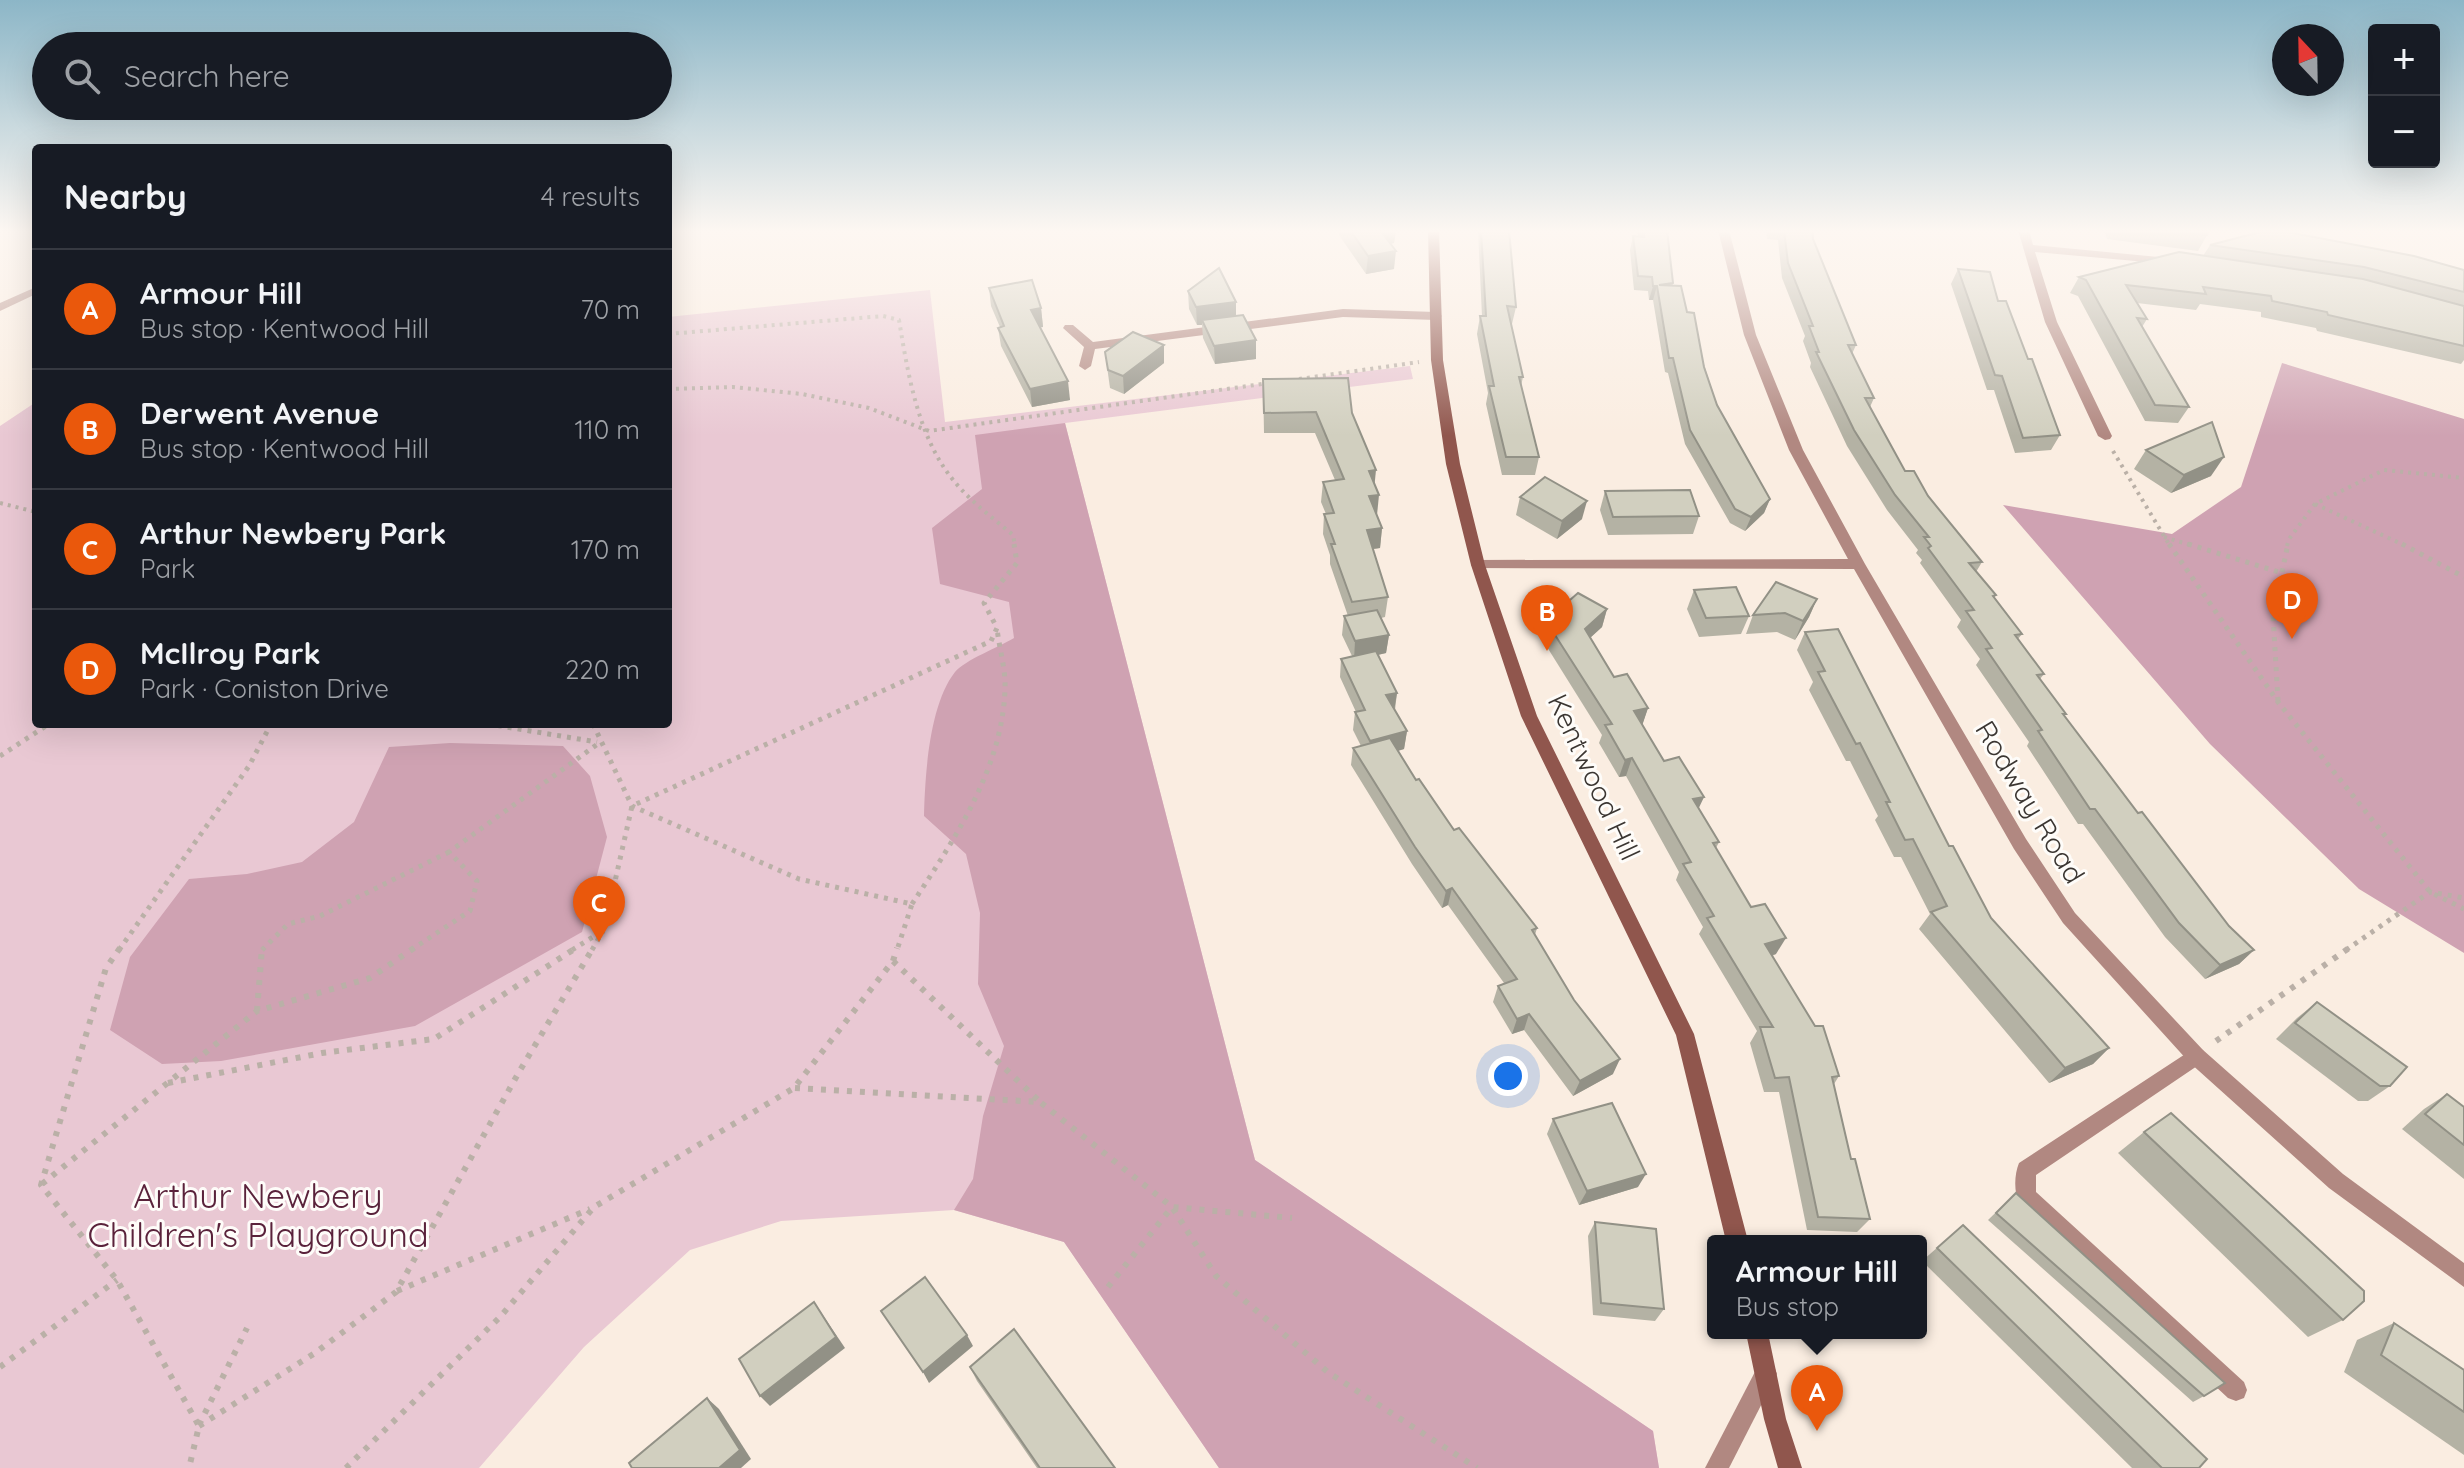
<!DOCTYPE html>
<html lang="en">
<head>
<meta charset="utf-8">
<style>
  body { margin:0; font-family:Quicksand,sans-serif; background:#242831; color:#f1f3f6 }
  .controls { position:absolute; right:24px; top:24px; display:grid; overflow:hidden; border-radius:8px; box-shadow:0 8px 32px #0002 }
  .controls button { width:72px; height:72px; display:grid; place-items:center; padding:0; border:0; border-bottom:2px solid #363941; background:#171b24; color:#f1f3f6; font:40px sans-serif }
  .compass { position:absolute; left:2272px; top:24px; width:72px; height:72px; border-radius:50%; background:#171b24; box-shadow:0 8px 32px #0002; rotate:338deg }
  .you { position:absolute; left:1508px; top:1076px; width:28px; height:28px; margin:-20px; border:6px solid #fff; border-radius:50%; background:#1a73e8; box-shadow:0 0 0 12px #1a73e833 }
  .badge { display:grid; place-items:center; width:52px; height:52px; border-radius:50%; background:#ea580c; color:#fff; font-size:26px; font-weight:700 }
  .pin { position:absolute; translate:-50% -66px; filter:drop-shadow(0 2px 4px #0008) }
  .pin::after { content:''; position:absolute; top:42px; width:28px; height:24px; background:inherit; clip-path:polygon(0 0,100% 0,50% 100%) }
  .popup { position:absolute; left:1707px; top:1235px; width:220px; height:104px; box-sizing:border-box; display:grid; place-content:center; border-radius:8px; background:#171b24; filter:drop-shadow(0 2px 6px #0005); font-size:26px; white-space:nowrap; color:#9ea1a6 }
  .popup b { font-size:30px; color:#f1f3f6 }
  .popup::after { content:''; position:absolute; left:50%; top:100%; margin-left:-16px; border:16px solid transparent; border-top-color:#171b24 }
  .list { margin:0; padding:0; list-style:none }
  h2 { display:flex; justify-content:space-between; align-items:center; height:104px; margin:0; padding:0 32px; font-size:34px }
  h2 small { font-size:26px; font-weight:400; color:#9ea1a6 }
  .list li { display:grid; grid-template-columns:52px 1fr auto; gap:24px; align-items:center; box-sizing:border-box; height:120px; padding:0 32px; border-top:2px solid #363941 }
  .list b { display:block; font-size:30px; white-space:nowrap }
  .list p { margin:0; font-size:26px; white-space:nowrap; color:#9ea1a6 }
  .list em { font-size:26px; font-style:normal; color:#9ea1a6 }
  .icon { flex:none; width:44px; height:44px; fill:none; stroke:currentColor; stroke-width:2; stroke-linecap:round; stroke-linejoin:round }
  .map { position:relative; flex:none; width:2464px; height:1468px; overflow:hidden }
  .search { position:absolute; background:#171b24; box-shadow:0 8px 32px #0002; left:32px; top:32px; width:640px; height:88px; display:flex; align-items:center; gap:20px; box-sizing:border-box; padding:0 28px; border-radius:44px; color:#9ea1a6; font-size:30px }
  .panel { position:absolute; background:#171b24; box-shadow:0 8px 32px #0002; left:32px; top:144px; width:640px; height:584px; border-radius:8px }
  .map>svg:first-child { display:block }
</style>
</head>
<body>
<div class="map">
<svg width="2464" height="1468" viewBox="0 0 2464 1468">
  <rect width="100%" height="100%" fill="#faede1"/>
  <polygon fill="#e9c8d3" points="930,290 945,422 1410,366 1413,379 1065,423 1255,1160 1653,1431 1659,1468 1219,1468 1064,1242 954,1210 781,1221 690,1250 584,1347 479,1468 0,1468 0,426 36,402 36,724 668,724 668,317"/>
  <g fill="#cfa2b2">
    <polygon points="2282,363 2464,419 2464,953 2359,889 2210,744 2003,505 2172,534 2241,487"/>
    <path d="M1065 423 1255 1160 1653 1431 1659 1468H1219L1064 1242 954 1210 973 1179 983 1116 1004 1046 978 984 980 913 966 854 924 816C925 776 929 705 955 672 965 660 999 647 1014 638L1009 602 940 584 932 528 982 489 975 435Z"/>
    <polygon points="450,743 563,746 590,776 607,837 582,932 415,1026 221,1061 162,1064 110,1030 130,957 189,879 247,874 302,862 354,822 389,747"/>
  </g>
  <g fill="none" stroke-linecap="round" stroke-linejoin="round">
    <g stroke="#bab0a7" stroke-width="4" stroke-dasharray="3 5" stroke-linecap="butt">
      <path d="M668 334 883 316 899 320C908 374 918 438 954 481 971 502 993 518 1013 535L1015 546"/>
      <polyline points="1299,379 1419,362"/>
      <polyline points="668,389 733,387 802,394 869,408 929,431 1269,383"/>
      <polyline points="2113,451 2170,546"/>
      <polyline points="0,503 36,512"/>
      <polyline points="2315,504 2406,546"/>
      <polyline points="2164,537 2194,546"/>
      <polyline points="2287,546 2289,539 2315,504 2384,470 2464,478"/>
    </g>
    <g stroke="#bab0a7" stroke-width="5" stroke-dasharray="4 6" stroke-linecap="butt">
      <polyline points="2169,544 2278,702 2430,892 2464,909"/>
      <polyline points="2188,544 2282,573"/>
      <polyline points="2402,544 2464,577"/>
      <polyline points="2278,701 2273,614 2288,544"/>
      <polyline points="488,724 597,742"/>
      <polyline points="593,724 632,806 799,879 912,904 897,950"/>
      <polyline points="0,756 49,724"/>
      <path d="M912 904C954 840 1002 769 1005 690 1006 669 999 648 997 628"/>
      <polyline points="119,950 249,766 271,724"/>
      <polyline points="262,950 288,924 320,916 449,852"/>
      <polyline points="411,950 470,911 477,881 449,852 599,743"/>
      <polyline points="572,950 604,930 632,806 991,641 997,628 984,603 1017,563 1014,544"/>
      <polyline points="592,950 603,931"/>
      <polyline points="2346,950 2430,892 2464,898"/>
    </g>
    <g stroke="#bab0a7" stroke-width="6" stroke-dasharray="5 8" stroke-linecap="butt">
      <polyline points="120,948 106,968 41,1185 117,1280 199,1426 189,1468"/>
      <polyline points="893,961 1039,1101"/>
      <polyline points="257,1011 262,948"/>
      <polyline points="2216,1041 2349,948"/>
      <polyline points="168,1083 322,1053 434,1039 576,948"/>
      <polyline points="795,1088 1040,1102 1172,1207 1216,1276 1329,1373 1477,1468"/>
      <polyline points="42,1184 257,1011 370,978 414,948"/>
      <polyline points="1108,1287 1172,1207 1292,1218"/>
      <polyline points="397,1291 590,1209"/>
      <polyline points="0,1367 117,1280"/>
      <polyline points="199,1425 247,1328"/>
      <polyline points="199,1426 315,1353 396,1292 519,1072 593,948"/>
      <polyline points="346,1468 500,1317 594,1207 794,1088 893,961 897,948"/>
    </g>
    <g fill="#b18881" fill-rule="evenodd">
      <path d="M2196 1047 2203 1050 2206 1056 2203 1062 2036 1175V1192L2244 1382 2247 1390 2244 1398 2236 1401 2228 1398 2019 1203C2014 1192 2014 1175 2019 1163Z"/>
      <polygon points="1766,1363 1774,1366 1777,1374 1729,1468 1705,1468 1758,1366"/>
    </g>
    <g fill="#b18881" fill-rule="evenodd">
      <polygon points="1718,230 1729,230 1756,335 1803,450 1865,564 2026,839 2075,913 2203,1050 2343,1174 2464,1263 2464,1287 2329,1188 2189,1062 2063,923 2014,849 1854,569 1473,568 1471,565 1473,562 1478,560 1848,559 1789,450 1744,335"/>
      <polygon points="2018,230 2029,230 2033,245 2169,258 2175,261 2169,264 2035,252 2057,322 2112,436 2110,439 2105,440 2098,436 2045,322"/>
      <polygon points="36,287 36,294 0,311 0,303"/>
      <polygon points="1343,309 1436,312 1442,316 1436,320 1343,317 1095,349 1091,366 1085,370 1079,366 1084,347 1063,328 1065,325 1073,325 1093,342"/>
    </g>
    <g fill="#90564d" fill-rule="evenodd">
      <polygon points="1428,230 1439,230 1443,360 1460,464 1485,565 1537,716 1694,1034 1748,1241 1726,1241 1676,1035 1521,716 1471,565 1446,464 1431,360"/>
      <polygon points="1746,1333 1768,1333 1786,1419 1802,1468 1778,1468 1764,1419"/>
    </g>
  </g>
  <g fill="#b4b2a4">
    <polygon points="1340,230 1396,230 1394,243 1390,244 1394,269 1366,274 1339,235"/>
    <polygon points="1478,230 1509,230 1516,307 1512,324 1511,324 1523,377 1521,386 1539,457 1535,475 1502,475 1486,404 1488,393 1477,334 1480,316 1482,316"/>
    <polygon points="1637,230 1667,230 1673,286 1687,312 1717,405 1770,499 1764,513 1745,531 1730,523 1685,444 1668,373 1665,372 1653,300 1649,300 1648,291 1634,290 1630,250 1633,236 1638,236"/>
    <polygon points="1766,230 1812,230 1813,239 1856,345 1852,354 1874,398 1870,407 1905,471 1928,496 1982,562 1976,572 1996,595 1994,598 2022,634 2018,639 2044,674 2040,679 2066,714 2064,716 2138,813 2229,926 2254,950 2239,964 2205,979 2165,937 2083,824 2078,824 2027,746 2029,742 1976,665 1980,659 1957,627 1961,620 1920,563 1922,560 1916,553 1918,550 1887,510 1847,446 1810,367 1811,363 1803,341 1805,336 1782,278 1778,240 1767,239"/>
    <polygon points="2104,230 2208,230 2207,235 2198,251 2107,239"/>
    <polygon points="2210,245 2464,270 2464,360 2461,364 2317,331 2316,328 2261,317 2261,312 2200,304 2196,310 2137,303 2147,319 2142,327 2189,407 2178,423 2145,421 2078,296 2070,293 2079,277 2203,256"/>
    <polygon points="1958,269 1998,301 2028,359 2060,435 2051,450 2015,453 1994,390 1987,390 1951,284"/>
    <polygon points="989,288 1041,308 1043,327 1040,327 1070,400 1032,407 1001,346 998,328 1000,327 991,306"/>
    <polygon points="1188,291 1236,302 1236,316 1256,340 1256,359 1215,364 1203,338 1202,325 1197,325 1189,309"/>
    <polygon points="1105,352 1164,363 1124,394 1110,388"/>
    <polygon points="1263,379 1352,413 1374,483 1377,515 1382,528 1380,548 1373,549 1388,597 1385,617 1381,618 1389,635 1386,653 1378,655 1397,693 1395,710 1407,731 1404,749 1398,751 1416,780 1454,830 1537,928 1535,935 1613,1074 1573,1096 1524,1030 1512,1034 1493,1002 1498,986 1504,983 1448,905 1442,908 1412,864 1351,765 1353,748 1361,746 1353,730 1355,712 1356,712 1340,677 1341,659 1352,656 1342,635 1344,616 1348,616 1330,564 1330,555 1323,534 1324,514 1326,514 1321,502 1323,482 1335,480 1315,433 1264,433"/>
    <polygon points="2146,450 2211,476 2171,493 2134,469"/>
    <polygon points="1605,491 1699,516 1693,534 1608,535 1600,510"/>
    <polygon points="1520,497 1582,519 1557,539 1516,515"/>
    <polygon points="1694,590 1749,616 1741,634 1699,637 1687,609"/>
    <polygon points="1817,599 1809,617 1795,640 1777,632 1746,634 1753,615"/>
    <polygon points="1607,609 1602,627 1590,638 1614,677 1648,708 1642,725 1664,761 1704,797 1698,808 1719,842 1716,848 1776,954 1772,956 1839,1076 1834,1084 1851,1159 1870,1219 1857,1232 1807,1230 1779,1092 1764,1092 1750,1043 1757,1031 1699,934 1703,927 1676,880 1679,872 1626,776 1619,777 1599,743 1602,735 1542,639 1546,621"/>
    <polygon points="1805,632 1949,846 1991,918 2109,1048 2093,1064 2049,1083 1919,929 1930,914 1901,857 1894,857 1875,820 1878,816 1850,761 1846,761 1809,690 1813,682 1797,650"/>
    <polygon points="2317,1002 2390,1086 2368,1101 2358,1101 2276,1039 2297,1018"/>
    <polygon points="2447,1094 2464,1107 2464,1179 2402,1129 2424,1109"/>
    <polygon points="1553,1119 1638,1187 1579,1205 1547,1134"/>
    <polygon points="2144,1132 2343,1320 2308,1337 2118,1153"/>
    <polygon points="2016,1193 2204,1396 2193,1402 1988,1220"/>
    <polygon points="1595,1222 1664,1309 1655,1321 1593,1315 1588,1236"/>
    <polygon points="1963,1225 2199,1468 2132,1468 1922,1261"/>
    <polygon points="2394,1323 2464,1370 2464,1455 2344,1372 2357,1340"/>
    <polygon points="970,1367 1115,1468 1037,1468 977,1381"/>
  </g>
  <g fill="#929186">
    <polygon points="1378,230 1396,230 1394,243 1376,246"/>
    <polygon points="1396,251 1394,269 1366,274 1368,256"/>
    <polygon points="1653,286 1657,286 1653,300 1649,300"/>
    <polygon points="1236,302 1236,320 1202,320 1202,325 1197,325 1196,307"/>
    <polygon points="1041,308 1043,327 1033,329 1031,310"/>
    <polygon points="1256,340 1256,359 1215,364 1214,346"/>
    <polygon points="1164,345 1164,363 1124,394 1123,376"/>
    <polygon points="1068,381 1070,400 1032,407 1030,389"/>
    <polygon points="2224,457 2211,476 2171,493 2184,475"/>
    <polygon points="1376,470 1374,490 1369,471"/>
    <polygon points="1379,495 1377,515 1369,496"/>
    <polygon points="1770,499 1764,513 1745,531 1751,517"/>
    <polygon points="1587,501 1582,519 1557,539 1562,521"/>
    <polygon points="1382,528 1380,548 1365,550 1367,530"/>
    <polygon points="1817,599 1809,617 1795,640 1803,621"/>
    <polygon points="1607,609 1602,627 1580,647 1585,629"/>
    <polygon points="1389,635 1386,653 1354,660 1355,641"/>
    <polygon points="1397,693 1394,711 1386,695"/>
    <polygon points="1648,708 1642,726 1634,711"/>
    <polygon points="1407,731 1404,749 1368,759 1370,741"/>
    <polygon points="1632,758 1626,776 1619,777 1625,760"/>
    <polygon points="1704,797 1696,814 1693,799"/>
    <polygon points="1452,888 1448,905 1442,908 1446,891"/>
    <polygon points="1786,938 1776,954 1755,960 1765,944"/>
    <polygon points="2254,950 2239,964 2205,979 2220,965"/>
    <polygon points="1529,1014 1524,1030 1512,1034 1517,1019"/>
    <polygon points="2109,1048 2093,1064 2049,1083 2065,1068"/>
    <polygon points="1620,1059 1613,1074 1573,1096 1580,1081"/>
    <polygon points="1646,1174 1638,1187 1579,1205 1587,1191"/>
    <polygon points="814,1302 845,1348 770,1406 760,1396"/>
    <polygon points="967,1335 973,1346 929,1383 923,1372"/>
    <polygon points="707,1398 719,1409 751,1459 741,1468 719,1468"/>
  </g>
  <g fill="#d1cfbf" stroke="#929186" stroke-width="2">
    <polygon points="1350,230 1380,230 1396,251 1368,256"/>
    <polygon points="1481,230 1509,230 1516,307 1507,306 1523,377 1519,377 1539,457 1506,457 1489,386 1494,386 1480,316 1486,316"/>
    <polygon points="1643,230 1667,230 1673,283 1659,285 1681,286 1687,312 1694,313 1704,367 1717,405 1770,499 1751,517 1735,509 1690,430 1673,358 1669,358 1657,286 1653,286 1652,277 1638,276 1633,236 1644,237"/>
    <polygon points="1784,230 1812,230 1813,239 1856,345 1848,345 1874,398 1865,398 1905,471 1914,471 1928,496 1982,562 1969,563 1996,595 1993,596 2022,634 2015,635 2044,674 2037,675 2066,714 2063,714 2138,813 2142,812 2229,926 2254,950 2220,965 2179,923 2095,809 2090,809 2038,731 2042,730 1986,649 1992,648 1966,611 1974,610 1928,548 1931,546 1924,537 1929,537 1895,495 1854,430 1816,352 1819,352 1809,326 1813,326 1788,263"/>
    <polygon points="2169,230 2208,230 2207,235"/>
    <polygon points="2268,230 2277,230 2414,256 2464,270 2464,292 2364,267 2210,245"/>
    <polygon points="2179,252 2363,279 2464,306 2464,346 2328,315 2327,312 2272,301 2271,296 2203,287 2206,294 2126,285 2147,319 2137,318 2189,407 2155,405 2086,280 2079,277"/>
    <polygon points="1219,268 1236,302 1196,307 1188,291"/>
    <polygon points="1958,269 1990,272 1998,301 2006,301 2028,359 2032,359 2060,435 2023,438 2002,376 1995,375"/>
    <polygon points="1032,280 1041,308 1031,310 1068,381 1030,389 998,328 1004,326 989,288"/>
    <polygon points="1243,315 1256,340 1214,346 1202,320"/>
    <polygon points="1133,332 1164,345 1123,376 1108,370 1105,352"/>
    <polygon points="1348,378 1352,413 1376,470 1369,471 1379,495 1369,496 1382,528 1367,530 1388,597 1352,602 1331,544 1335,544 1324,514 1334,513 1323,482 1344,479 1316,412 1264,413 1263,379"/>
    <polygon points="2212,422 2224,457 2184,475 2146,450"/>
    <polygon points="1545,477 1587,501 1562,521 1520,497"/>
    <polygon points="1690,490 1699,516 1613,517 1605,491"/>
    <polygon points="1776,582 1817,599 1803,621 1785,613 1753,615"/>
    <polygon points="1736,587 1749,616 1706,618 1694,590"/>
    <polygon points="1578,593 1607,609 1585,629 1614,677 1627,674 1648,708 1634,711 1664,761 1679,757 1704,797 1693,799 1719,842 1713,843 1751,907 1765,904 1786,938 1765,944 1815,1026 1823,1026 1839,1076 1832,1077 1851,1159 1855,1159 1870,1219 1818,1217 1789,1077 1775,1078 1760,1027 1773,1027 1707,918 1714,916 1683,864 1691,862 1632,758 1625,760 1605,725 1612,724 1546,621"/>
    <polygon points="1377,610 1389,635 1355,641 1344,616"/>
    <polygon points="1838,629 1949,846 1953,846 1991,918 2109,1048 2065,1068 1931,912 1947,906 1913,839 1905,840 1886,802 1890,802 1860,743 1856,744 1818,672 1825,671 1805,632"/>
    <polygon points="1376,651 1397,693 1386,695 1407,731 1370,741 1355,712 1365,710 1341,659"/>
    <polygon points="1390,738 1416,780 1419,779 1454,830 1459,828 1537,928 1532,930 1574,1000 1620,1059 1580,1081 1529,1014 1517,1019 1498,986 1517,979 1452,888 1446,891 1415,847 1353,748"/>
    <polygon points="2317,1002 2407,1067 2390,1086 2380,1086 2295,1023"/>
    <polygon points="2447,1094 2464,1107 2464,1145 2425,1114"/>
    <polygon points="1612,1103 1646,1174 1587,1191 1553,1119"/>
    <polygon points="2171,1113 2364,1291 2364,1301 2343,1320 2144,1132"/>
    <polygon points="2016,1193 2225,1383 2204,1396 1996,1213"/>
    <polygon points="1595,1222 1656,1229 1664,1309 1601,1303"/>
    <polygon points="1963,1225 2207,1459 2199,1468 2162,1468 1937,1248"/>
    <polygon points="925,1277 967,1335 923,1372 881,1311"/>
    <polygon points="814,1302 836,1337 760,1396 739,1359"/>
    <polygon points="2394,1323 2464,1370 2464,1412 2381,1355"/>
    <polygon points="1014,1329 1115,1468 1040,1468 970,1367"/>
    <polygon points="707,1398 740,1450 719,1468 632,1468 629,1463"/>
  </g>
  <linearGradient id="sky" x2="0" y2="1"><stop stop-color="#8cb6c7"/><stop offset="0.53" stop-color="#fdf7f2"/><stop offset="1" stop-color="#fdf7f2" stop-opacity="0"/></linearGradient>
  <rect width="2464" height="436" fill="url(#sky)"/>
  <g text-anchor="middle" stroke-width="6" stroke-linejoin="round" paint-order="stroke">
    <g font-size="28" fill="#3b3632" stroke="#fefcf9">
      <text transform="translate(1594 777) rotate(65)" y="10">Kentwood Hill</text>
      <text transform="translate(2030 802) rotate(59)" y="10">Rodway Road</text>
    </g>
    <g font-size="34" fill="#5a223b" stroke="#fefcf9">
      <text x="258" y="1208">Arthur Newbery<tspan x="258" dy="39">Children's Playground</tspan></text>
    </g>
  </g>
</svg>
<div class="controls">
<button>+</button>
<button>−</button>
</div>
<svg class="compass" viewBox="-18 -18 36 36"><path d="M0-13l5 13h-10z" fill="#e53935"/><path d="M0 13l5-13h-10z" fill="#9ea1a6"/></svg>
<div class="you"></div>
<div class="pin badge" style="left:1817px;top:1431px">A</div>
<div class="popup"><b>Armour Hill</b>Bus stop</div>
<div class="pin badge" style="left:1547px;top:651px">B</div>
<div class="pin badge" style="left:599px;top:942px">C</div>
<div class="pin badge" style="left:2292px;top:639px">D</div>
<div class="search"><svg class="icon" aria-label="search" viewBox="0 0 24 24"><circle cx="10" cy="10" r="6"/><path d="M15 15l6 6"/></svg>Search here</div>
<section class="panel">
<h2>Nearby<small>4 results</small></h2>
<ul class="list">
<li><span class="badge">A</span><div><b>Armour Hill</b><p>Bus stop · Kentwood Hill</p></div><em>70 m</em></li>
<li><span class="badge">B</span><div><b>Derwent Avenue</b><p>Bus stop · Kentwood Hill</p></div><em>110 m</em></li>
<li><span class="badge">C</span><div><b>Arthur Newbery Park</b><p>Park</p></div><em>170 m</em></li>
<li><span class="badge">D</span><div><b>McIlroy Park</b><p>Park · Coniston Drive</p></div><em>220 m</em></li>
</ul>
</section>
</div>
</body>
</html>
